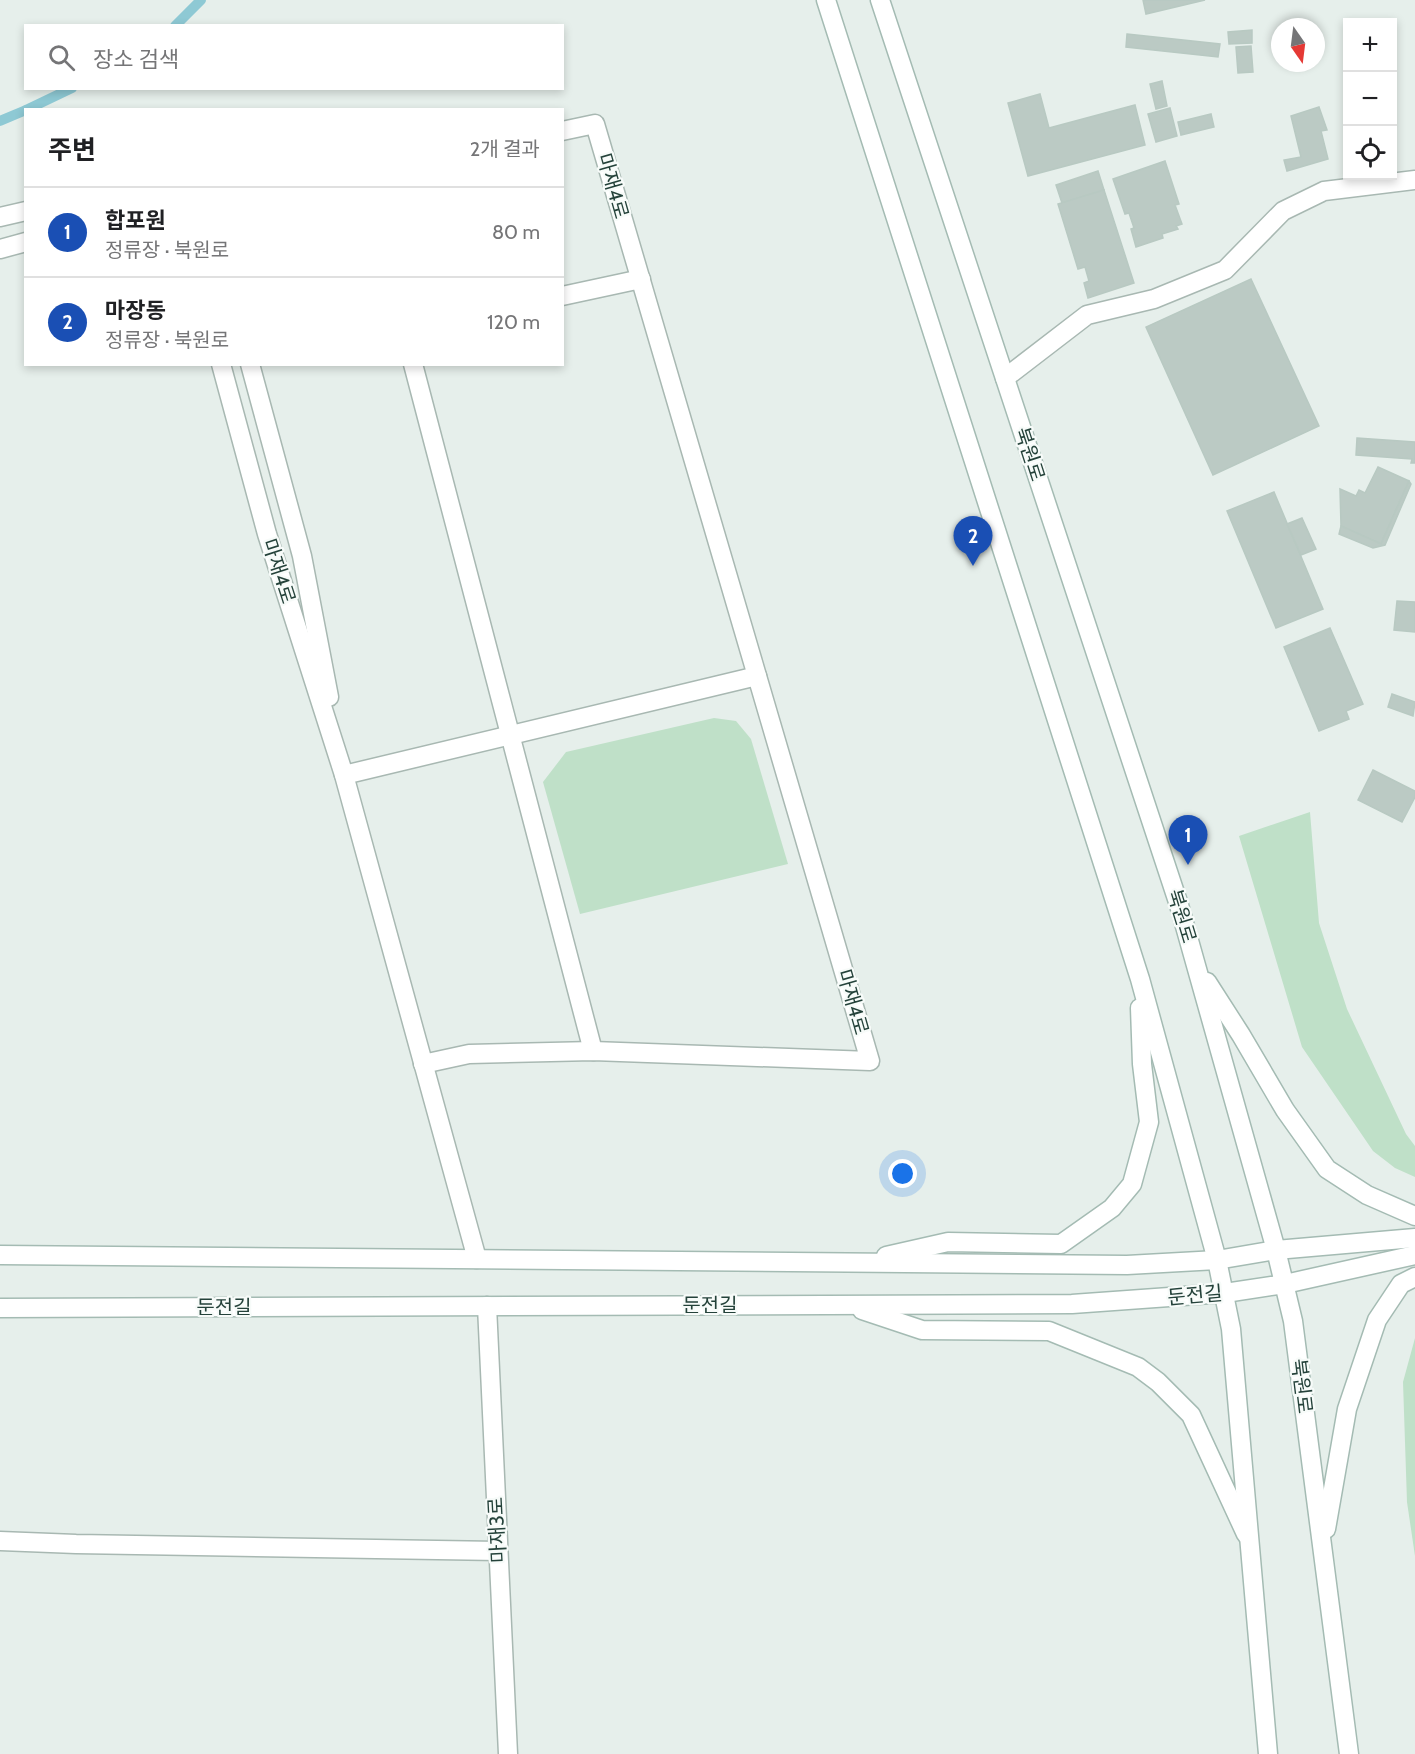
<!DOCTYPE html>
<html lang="ko">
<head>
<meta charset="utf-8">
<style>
  body { margin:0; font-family:Cabin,"Noto Sans KR",sans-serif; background:#f2f2f2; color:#202124 }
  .controls { position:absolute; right:18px; top:18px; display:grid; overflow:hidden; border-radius:0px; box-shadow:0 3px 9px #0003 }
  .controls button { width:54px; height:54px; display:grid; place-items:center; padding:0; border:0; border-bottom:2px solid #e0e0e0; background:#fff; color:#202124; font:30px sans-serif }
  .compass { position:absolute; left:1271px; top:18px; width:54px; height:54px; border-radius:50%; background:#fff; box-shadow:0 3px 9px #0003; rotate:166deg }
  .you { position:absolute; left:903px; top:1174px; width:21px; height:21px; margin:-15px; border:4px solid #fff; border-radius:50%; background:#1a73e8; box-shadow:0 0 0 9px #1a73e833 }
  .badge { display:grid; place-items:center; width:39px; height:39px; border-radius:50%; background:#7f4e3f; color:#fff; font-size:20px; font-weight:700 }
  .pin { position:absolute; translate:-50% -50px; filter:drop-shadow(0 2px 3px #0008) }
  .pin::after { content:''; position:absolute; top:32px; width:21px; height:18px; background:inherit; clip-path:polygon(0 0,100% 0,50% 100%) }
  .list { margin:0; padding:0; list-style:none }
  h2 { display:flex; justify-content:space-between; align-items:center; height:78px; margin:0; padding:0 24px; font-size:26px }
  h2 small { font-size:20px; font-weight:400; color:#757577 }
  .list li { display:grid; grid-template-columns:39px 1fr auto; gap:18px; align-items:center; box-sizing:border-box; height:90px; padding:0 24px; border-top:2px solid #e0e0e0 }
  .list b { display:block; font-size:22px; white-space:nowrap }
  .list p { margin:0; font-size:20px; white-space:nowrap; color:#757577 }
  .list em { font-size:20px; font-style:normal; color:#757577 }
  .icon { flex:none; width:33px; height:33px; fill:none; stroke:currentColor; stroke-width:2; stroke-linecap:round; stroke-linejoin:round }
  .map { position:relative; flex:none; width:1415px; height:1754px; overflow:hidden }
  .search { position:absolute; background:#fff; box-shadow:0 3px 9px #0003; left:24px; top:24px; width:540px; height:66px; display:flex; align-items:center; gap:15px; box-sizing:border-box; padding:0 21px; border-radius:0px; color:#757577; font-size:22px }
  .panel { position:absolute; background:#fff; box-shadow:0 3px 9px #0003; left:24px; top:108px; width:540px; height:258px; border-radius:0px }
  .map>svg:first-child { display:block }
</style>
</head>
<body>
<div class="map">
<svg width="1415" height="1754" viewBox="0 0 1415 1754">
  <rect width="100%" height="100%" fill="#e6efeb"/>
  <g fill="#bfe0c8">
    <polygon points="714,718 736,721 751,739 788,864 580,914 543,782 566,752"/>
    <polygon points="1310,812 1319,923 1347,1009 1406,1134 1415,1146 1415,1177 1395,1168 1373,1151 1302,1047 1239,836"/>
    <polygon points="1415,1338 1415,1556 1407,1502 1403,1382"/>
  </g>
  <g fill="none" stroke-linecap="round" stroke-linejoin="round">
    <g stroke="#8ec9d4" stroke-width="10">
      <polyline points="175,26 201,0"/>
      <polyline points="26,110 72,88"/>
      <polyline points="0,121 26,110"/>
    </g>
  </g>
  <g fill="#bbcac4" stroke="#b8c9c2" stroke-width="1.5">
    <polygon points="1143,0 1205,0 1146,14"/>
    <polygon points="1252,30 1252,43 1229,44 1228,32"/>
    <polygon points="1127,34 1220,44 1218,57 1126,47"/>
    <polygon points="1251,46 1253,72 1238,73 1236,47"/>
    <polygon points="1162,81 1167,106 1156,109 1150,84"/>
    <polygon points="1040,94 1049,128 1135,105 1145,145 1028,176 1008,103"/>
    <polygon points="1319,107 1327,130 1321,131 1328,159 1287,171 1284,160 1301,157 1291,116"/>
    <polygon points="1170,108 1177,136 1156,142 1148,114"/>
    <polygon points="1211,114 1214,127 1181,135 1178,122"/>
    <polygon points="1165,161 1179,204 1175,205 1182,224 1176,226 1178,229 1162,234 1163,238 1136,247 1131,229 1134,228 1129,213 1125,214 1113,179"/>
    <polygon points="1098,171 1104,190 1062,203 1056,185"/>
    <polygon points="1104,190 1134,283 1088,298 1084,283 1089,281 1085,267 1078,269 1058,204"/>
    <polygon points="1251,279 1319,426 1213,475 1146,327"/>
    <polygon points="1357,438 1415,442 1415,463 1411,463 1412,459 1356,455"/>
    <polygon points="1378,467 1409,481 1381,544 1341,526 1340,489 1356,496 1359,490 1365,493"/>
    <polygon points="1409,481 1411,484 1385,545 1373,548 1339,534 1341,526 1381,544"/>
    <polygon points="1274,492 1323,609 1276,628 1227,511"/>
    <polygon points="1302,518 1316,549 1301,555 1287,524"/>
    <polygon points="1397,601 1415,602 1415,632 1394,630"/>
    <polygon points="1330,628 1363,704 1346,711 1349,719 1319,731 1284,647"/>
    <polygon points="1392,694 1415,702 1413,716 1388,707"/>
    <polygon points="1373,770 1415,791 1415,797 1402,822 1358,800"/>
  </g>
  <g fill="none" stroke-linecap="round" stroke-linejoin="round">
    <g stroke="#a8b8b2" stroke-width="21">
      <g id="street">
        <polyline points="0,217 26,211"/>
        <polyline points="0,249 26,242"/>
        <polyline points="562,296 641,279"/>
        <polyline points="221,364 267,534 344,775 477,1259"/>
        <polyline points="250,364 302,556 329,697"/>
        <polyline points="413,364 593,1051"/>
        <polyline points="1005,378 1087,315 1154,299 1225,270 1283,211 1324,191 1415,180"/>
        <polyline points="344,775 757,676"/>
        <polyline points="423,1064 469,1054 593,1051 870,1061 595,124 562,131"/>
        <polyline points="487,1306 508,1754"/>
        <polyline points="0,1541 76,1544 498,1551"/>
      </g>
    </g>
    <g stroke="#a4bbb3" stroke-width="21">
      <g id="secondary">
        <polyline points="826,0 1140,979 1217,1260 1231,1329 1268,1754"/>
        <polyline points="880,0 1179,905 1276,1250 1293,1321 1349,1754"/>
        <polyline points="1207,982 1241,1035 1285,1110 1327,1169 1367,1195 1415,1216"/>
        <polyline points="0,1255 1127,1265 1217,1260 1276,1250 1415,1238"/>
        <polyline points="886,1256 948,1242 1061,1244 1112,1208 1132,1184 1149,1122 1142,1064 1140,1008"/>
        <polyline points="0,1308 1072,1304 1225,1293 1285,1284 1415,1255"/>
        <polyline points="862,1310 922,1330 1049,1331 1138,1367 1158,1382 1191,1415 1246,1534"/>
        <polyline points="1326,1529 1347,1409 1377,1320 1401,1284 1415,1277"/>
      </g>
    </g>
    <use href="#street" stroke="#fff" stroke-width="18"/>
    <use href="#secondary" stroke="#fff" stroke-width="18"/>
  </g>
  <g text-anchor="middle" stroke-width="4.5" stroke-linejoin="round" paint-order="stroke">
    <g font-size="20" fill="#24423a" stroke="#f7fbf9">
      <text transform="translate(613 186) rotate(74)" y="7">마재4로</text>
      <text transform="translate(1030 454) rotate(72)" y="7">북원로</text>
      <text transform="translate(279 571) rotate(72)" y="7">마재4로</text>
      <text transform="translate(1182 916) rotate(73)" y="7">북원로</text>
      <text transform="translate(853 1002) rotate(74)" y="7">마재4로</text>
      <text transform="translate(1195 1295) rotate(-5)" y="7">둔전길</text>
      <text x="710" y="1312">둔전길</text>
      <text x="224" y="1314">둔전길</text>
      <text transform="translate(1302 1386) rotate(83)" y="7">북원로</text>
      <text transform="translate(497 1530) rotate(-93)" y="7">마재3로</text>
    </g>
  </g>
</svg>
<div class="controls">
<button>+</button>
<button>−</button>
<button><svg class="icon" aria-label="locate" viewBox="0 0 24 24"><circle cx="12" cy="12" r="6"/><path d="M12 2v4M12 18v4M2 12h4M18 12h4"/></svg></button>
</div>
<svg class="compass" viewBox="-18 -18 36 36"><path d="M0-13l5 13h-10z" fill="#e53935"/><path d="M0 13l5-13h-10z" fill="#757577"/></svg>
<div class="you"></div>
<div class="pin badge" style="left:1188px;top:865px;background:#1a4fb4">1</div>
<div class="pin badge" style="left:973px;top:566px;background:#1a4fb4">2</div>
<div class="search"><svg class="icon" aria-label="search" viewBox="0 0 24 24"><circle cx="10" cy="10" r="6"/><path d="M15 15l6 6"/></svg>장소 검색</div>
<section class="panel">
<h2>주변<small>2개 결과</small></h2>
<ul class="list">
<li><span class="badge" style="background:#1a4fb4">1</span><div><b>합포원</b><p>정류장 · 북원로</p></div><em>80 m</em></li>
<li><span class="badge" style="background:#1a4fb4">2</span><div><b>마장동</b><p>정류장 · 북원로</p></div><em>120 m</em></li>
</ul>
</section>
</div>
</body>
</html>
